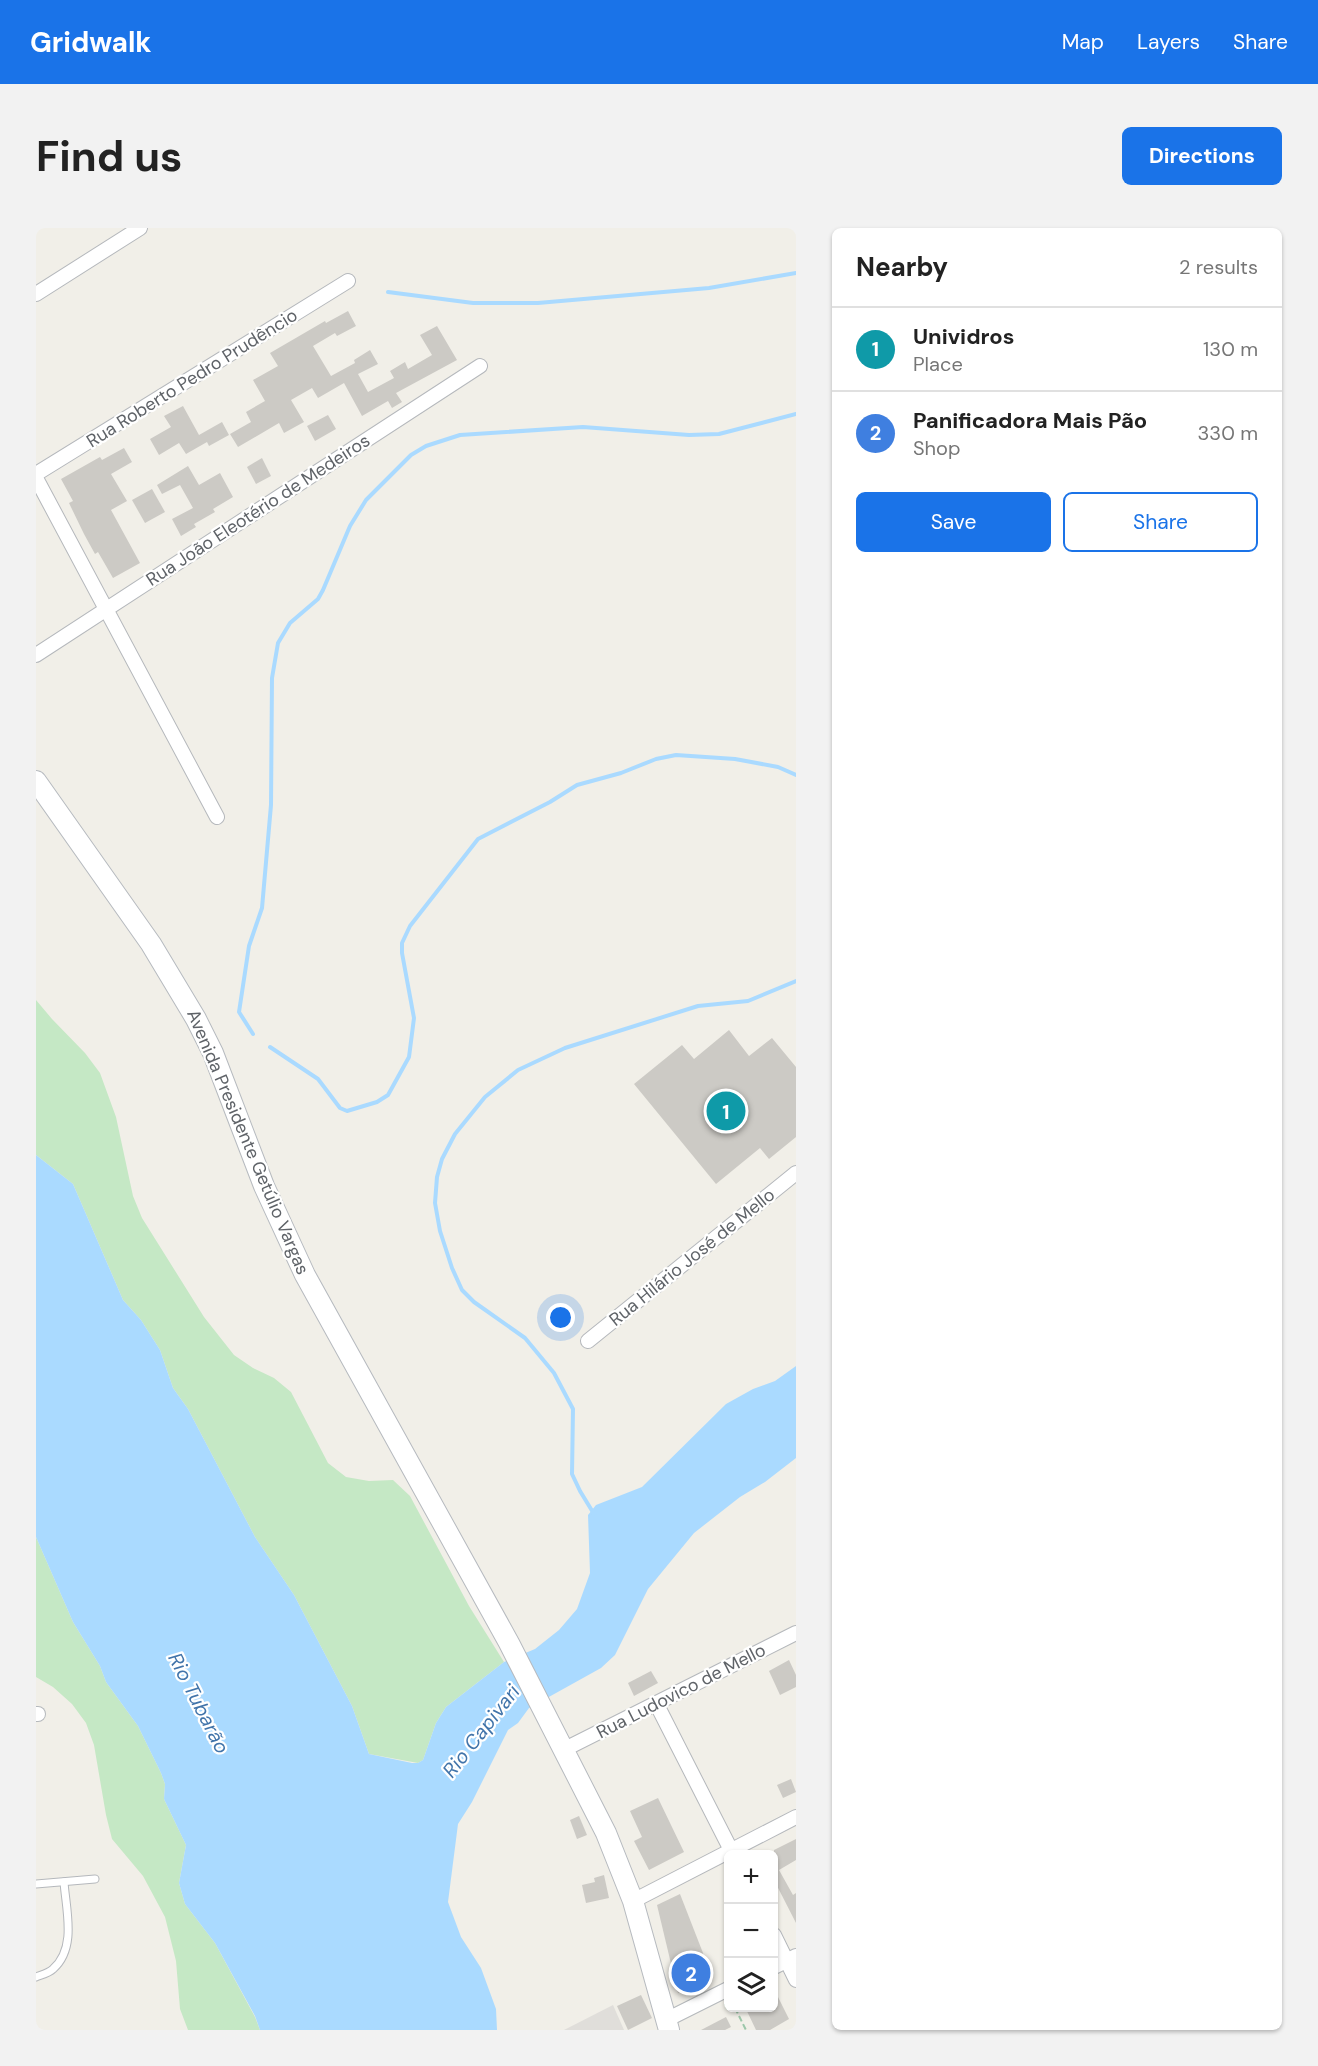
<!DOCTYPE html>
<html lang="en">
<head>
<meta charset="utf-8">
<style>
  body { margin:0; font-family:"DM Sans",sans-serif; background:#f2f2f2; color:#222 }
  .controls { position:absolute; right:18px; bottom:18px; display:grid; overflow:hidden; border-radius:9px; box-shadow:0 2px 4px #0004 }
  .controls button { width:54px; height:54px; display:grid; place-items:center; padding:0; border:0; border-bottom:2px solid #e0e0e0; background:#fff; color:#222; font:30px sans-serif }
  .you { position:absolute; left:525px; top:1090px; width:21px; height:21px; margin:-15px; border:4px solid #fff; border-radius:50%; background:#1a73e8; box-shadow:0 0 0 9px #1a73e833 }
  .badge { display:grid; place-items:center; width:39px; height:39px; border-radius:50%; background:#1a73e8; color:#fff; font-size:20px; font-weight:700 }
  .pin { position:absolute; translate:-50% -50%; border:3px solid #fff; box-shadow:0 2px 6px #0006 }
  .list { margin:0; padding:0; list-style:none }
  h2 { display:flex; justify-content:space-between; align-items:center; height:78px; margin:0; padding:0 24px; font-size:26px }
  h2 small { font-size:20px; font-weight:400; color:#767676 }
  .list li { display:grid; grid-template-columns:39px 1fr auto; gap:18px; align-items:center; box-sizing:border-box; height:84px; padding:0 24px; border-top:2px solid #e0e0e0 }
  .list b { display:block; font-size:22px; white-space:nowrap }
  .list p { margin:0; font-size:20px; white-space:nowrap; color:#767676 }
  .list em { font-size:20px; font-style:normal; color:#767676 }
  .actions { display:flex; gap:12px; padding:18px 24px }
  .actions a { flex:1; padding:14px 0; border:2px solid #1a73e8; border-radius:9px; text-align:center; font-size:21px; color:#1a73e8 }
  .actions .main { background:#1a73e8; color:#fff }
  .icon { flex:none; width:33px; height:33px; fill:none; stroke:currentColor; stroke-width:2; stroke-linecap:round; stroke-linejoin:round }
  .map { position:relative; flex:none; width:760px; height:1802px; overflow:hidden; border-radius:9px }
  header { display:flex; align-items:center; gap:36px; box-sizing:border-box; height:84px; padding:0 30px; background:#1a73e8; color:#fff }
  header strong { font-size:28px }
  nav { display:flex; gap:33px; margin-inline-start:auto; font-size:21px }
  .intro { display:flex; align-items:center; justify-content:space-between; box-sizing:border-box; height:144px; padding:0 36px }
  h1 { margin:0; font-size:42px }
  .button { padding:15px 27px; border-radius:9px; background:#1a73e8; color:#fff; font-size:21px; font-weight:700 }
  main { display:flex; gap:36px; padding:0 36px }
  aside { flex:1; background:#fff; border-radius:9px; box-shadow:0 2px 4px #0004 }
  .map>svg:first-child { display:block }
</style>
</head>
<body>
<header>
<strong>Gridwalk</strong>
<nav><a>Map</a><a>Layers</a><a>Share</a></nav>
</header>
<div class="intro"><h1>Find us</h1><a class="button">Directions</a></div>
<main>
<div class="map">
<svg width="760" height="1802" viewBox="0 0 760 1802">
  <rect width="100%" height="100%" fill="#f1efe8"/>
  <polygon fill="#e0deda" points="577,1777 588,1802 528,1802"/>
  <g fill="#c5e8c5">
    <polygon points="0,772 16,791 49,825 64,845 80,889 97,968 106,990 168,1089 198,1127 217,1140 238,1150 255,1164 292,1235 310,1249 333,1253 357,1252 374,1268 433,1378 468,1434 410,1479 400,1495 387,1532 382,1535 333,1526 316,1478 258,1367 219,1309 152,1181 137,1160 124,1122 105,1092 87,1072 37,956 0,927"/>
    <polygon points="0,1309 37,1394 64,1438 70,1454 102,1498 125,1545 129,1556 128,1571 150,1617 143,1655 149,1676 179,1715 219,1789 224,1802 152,1802 144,1781 140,1733 129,1689 107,1648 76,1611 70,1587 58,1517 50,1495 36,1476 17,1459 0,1449"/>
  </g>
  <polygon fill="#aadaff" points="0,927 37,956 87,1072 105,1092 124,1122 137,1160 152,1181 219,1309 258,1367 316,1478 333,1526 376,1535 382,1535 387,1532 400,1495 410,1479 468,1434 499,1421 523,1402 541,1381 554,1345 552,1287 560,1277 606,1259 690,1176 717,1161 739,1153 760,1138 760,1230 729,1254 704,1269 658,1305 612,1361 579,1427 565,1440 493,1480 482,1495 472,1502 436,1574 422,1596 412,1674 425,1709 445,1740 460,1781 461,1802 224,1802 219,1788 179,1715 149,1676 143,1655 150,1617 128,1571 129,1556 125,1545 102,1498 70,1454 64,1438 37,1394 0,1309"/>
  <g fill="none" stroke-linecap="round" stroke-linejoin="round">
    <g stroke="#aadaff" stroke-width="4">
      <polyline points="352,64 437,75 502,75 673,60 760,45"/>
      <polyline points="217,806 203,784 213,718 226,680 235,577 236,450 242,415 254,395 282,371 287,362 314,298 330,272 375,227 390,218 424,207 547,199 653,207 683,206 760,186"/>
      <polyline points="234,819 282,851 304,880 311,883 341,874 352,867 373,829 378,790 366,725 366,715 374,698 442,611 514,574 541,557 585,545 620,531 640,527 699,531 742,539 760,547"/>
      <polyline points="558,1286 544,1263 536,1246 537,1181 518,1145 489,1110 438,1074 426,1062 416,1040 404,1003 399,975 401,949 406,931 419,906 449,869 482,842 529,820 662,778 712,773 760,753"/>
    </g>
  </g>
  <g fill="#cccac5">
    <polygon points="312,83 320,98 301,108 299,105 277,118 295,148 319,135 318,132 334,122 342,136 322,146 332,164 358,150 354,143 369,134 372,141 396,127 384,107 401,98 421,132 360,165 366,174 356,180 352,173 326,188 308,155 282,170 276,160 255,172 268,194 248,205 243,195 202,219 194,206 215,194 210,184 229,173 217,152 242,138 234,125 289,93 290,95"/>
    <polygon points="147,178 163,207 186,194 193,207 173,218 171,214 150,226 143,215 123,227 114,211 135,199 128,188"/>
    <polygon points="292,187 300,201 279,213 271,198"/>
    <polygon points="88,220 96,234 75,246 91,273 75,282 104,335 77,350 62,324 59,326 48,306 33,275 37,273 25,251 64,229 66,232"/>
    <polygon points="226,230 235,248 220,256 211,239"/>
    <polygon points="152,238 163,257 184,245 197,269 177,281 179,284 158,296 160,299 145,308 136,291 157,280 144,257 126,266 121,257"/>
    <polygon points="116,261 129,284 109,295 96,272"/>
    <polygon points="693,802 713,828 736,810 760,839 760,909 733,931 724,920 680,956 598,856 646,817 658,831"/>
    <polygon points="753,1432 760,1447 760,1459 744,1467 733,1443"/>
    <polygon points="615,1443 622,1455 598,1468 592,1455"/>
    <polygon points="755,1551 760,1564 747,1570 741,1557"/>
    <polygon points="622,1570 648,1624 613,1642 598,1613 606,1609 594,1583"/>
    <polygon points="543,1588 551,1607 541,1611 534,1592"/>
    <polygon points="760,1611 760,1632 743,1642 757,1667 760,1665 760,1695 738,1652 738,1622"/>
    <polygon points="568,1647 573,1670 550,1675 546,1657 559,1654 558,1650"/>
    <polygon points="644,1666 667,1725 674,1750 642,1765 621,1677"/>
    <polygon points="738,1761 753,1791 734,1802 720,1802 709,1779 738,1779"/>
    <polygon points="605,1767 616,1790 592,1802 581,1778"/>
    <polygon points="690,1789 695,1799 689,1802 665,1802"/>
  </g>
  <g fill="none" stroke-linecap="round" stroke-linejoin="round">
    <g stroke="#b5b8bc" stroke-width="9">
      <g id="service">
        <polyline points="0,1656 59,1651"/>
        <path d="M0 1749C5 1747 13 1745 17 1741 41 1720 30 1682 28 1654"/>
      </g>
    </g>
    <g stroke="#b5b8bc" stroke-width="16">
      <g id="minor">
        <polyline points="0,66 104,0"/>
        <polyline points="0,246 312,53"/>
        <polyline points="0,250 181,589"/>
        <polyline points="0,427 444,138"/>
        <polyline points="552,1113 760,945"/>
        <polyline points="620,1475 697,1626"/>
        <polyline points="0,1486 2,1486"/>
        <polyline points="529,1521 760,1405"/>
        <polyline points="597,1673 760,1589"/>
        <polyline points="738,1707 760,1752"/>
        <polyline points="738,1739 760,1728"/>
        <polyline points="630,1792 692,1761"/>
      </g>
    </g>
    <g stroke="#b6babf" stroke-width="22">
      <polyline id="secondary" points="0,553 115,716 160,791 177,825 228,958 269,1047 473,1415 570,1605 597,1673 633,1802"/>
    </g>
    <g stroke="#9cc7a9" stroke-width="2" stroke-dasharray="6 3" stroke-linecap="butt">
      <polyline points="689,1776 692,1782 696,1780"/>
      <polyline points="699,1780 710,1802"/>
    </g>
    <use href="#service" stroke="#fff" stroke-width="7"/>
    <use href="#minor" stroke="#fff" stroke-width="14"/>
    <use href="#secondary" stroke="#fff" stroke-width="20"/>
  </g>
  <g text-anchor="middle" stroke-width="4.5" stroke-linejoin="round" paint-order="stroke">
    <g font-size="18" fill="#5f6368" stroke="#fff">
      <text transform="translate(156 150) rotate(-32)" y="6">Rua Roberto Pedro Prudêncio</text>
      <text transform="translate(222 282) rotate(-33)" y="6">Rua João Eleotério de Medeiros</text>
      <text transform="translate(212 914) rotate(67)" y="6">Avenida Presidente Getúlio Vargas</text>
      <text transform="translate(656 1029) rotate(-39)" y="6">Rua Hilário José de Mello</text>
      <text transform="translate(645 1463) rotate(-27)" y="6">Rua Ludovico de Mello</text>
    </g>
    <g font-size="20" font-style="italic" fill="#4174aa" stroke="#fff">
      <text transform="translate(163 1475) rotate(63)" y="7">Rio Tubarão</text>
      <text transform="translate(445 1503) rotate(-52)" y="7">Rio Capivari</text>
    </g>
  </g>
</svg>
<div class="controls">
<button>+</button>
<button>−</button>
<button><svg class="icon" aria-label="layers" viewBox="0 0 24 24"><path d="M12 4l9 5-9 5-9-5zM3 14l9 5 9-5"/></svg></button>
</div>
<div class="you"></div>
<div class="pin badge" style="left:690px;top:883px;background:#0f9aa8">1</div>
<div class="pin badge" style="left:655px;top:1745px;background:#3f7fe0">2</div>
</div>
<aside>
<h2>Nearby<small>2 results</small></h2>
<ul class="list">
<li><span class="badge" style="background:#0f9aa8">1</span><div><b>Unividros</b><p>Place</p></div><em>130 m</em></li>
<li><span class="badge" style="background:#3f7fe0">2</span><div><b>Panificadora Mais Pão</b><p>Shop</p></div><em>330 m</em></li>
</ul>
<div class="actions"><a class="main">Save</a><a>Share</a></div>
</aside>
</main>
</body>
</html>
